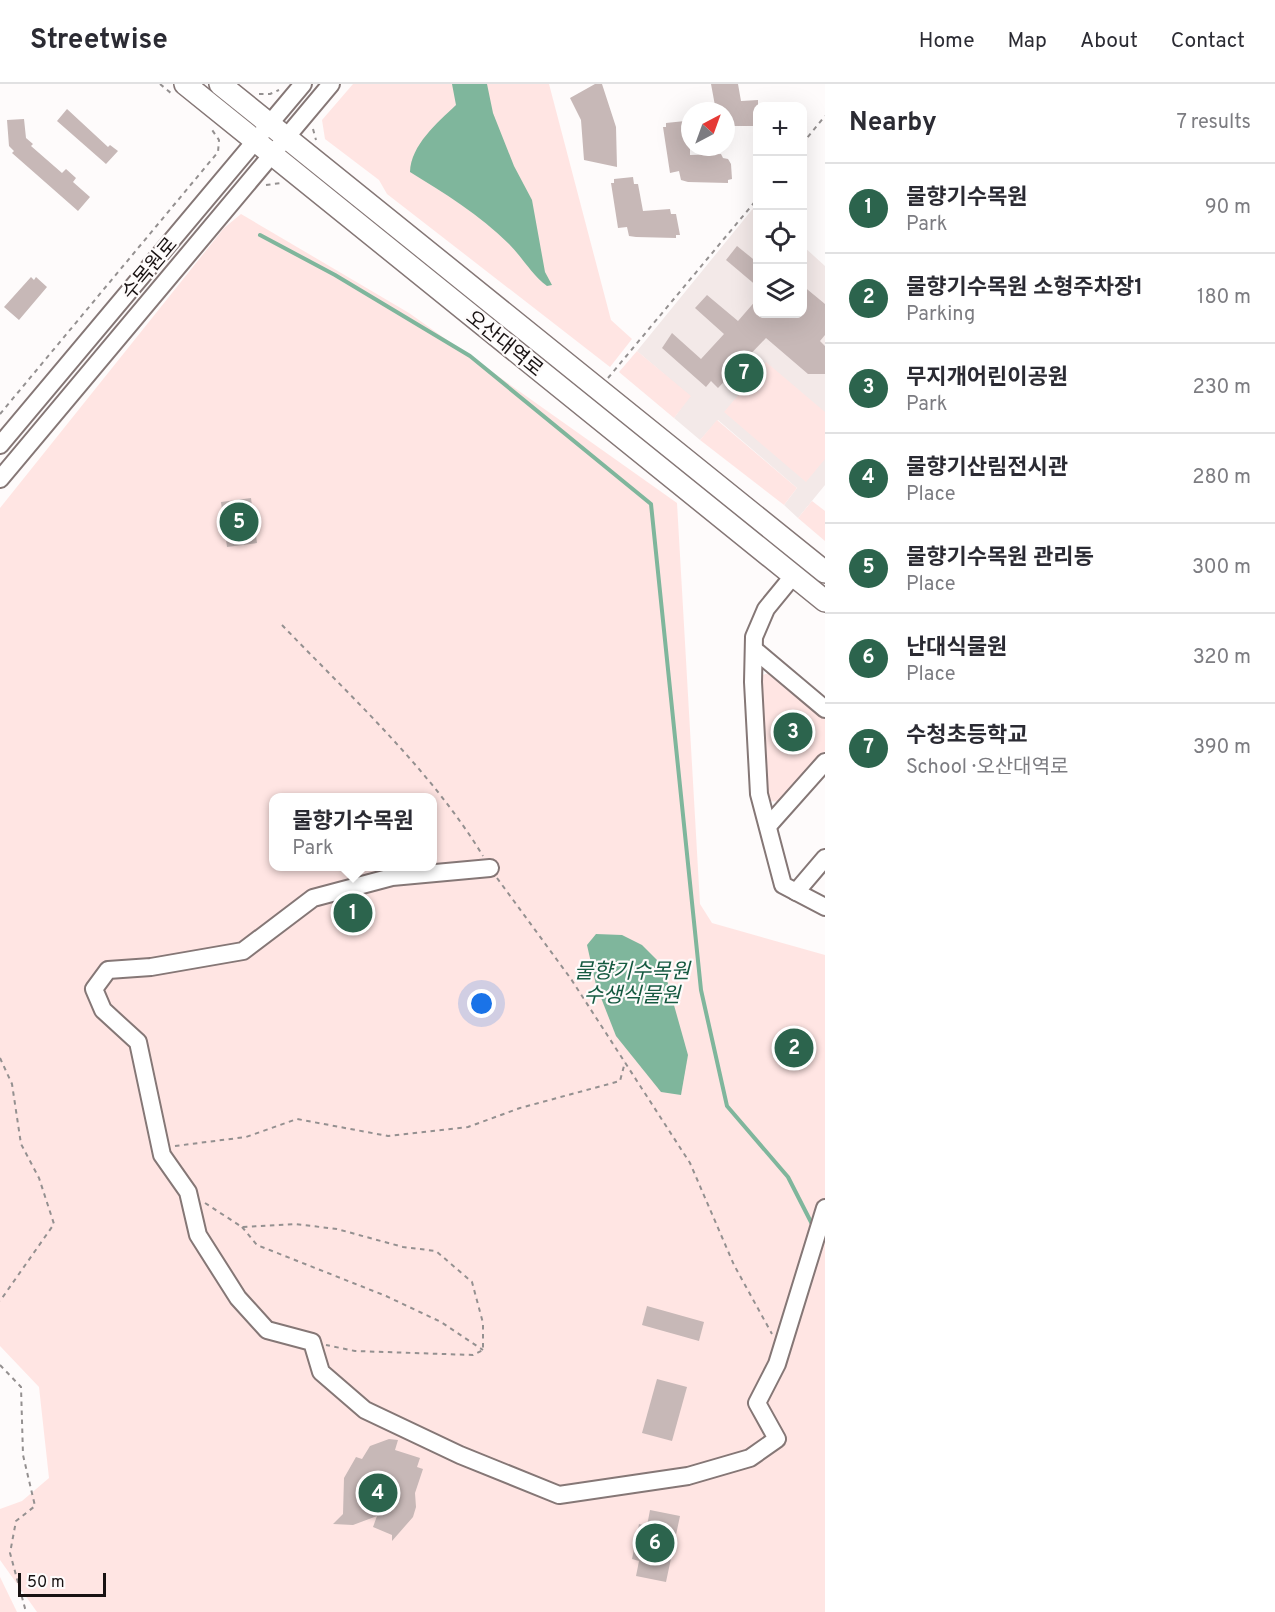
<!DOCTYPE html>
<html lang="en">
<head>
<meta charset="utf-8">
<style>
  body { margin:0; font-family:Overpass,"Noto Sans KR",sans-serif; background:#f7f7f7; color:#2b2b33 }
  .controls { position:absolute; right:18px; top:18px; display:grid; overflow:hidden; border-radius:12px; box-shadow:0 6px 24px #0002 }
  .controls button { width:54px; height:54px; display:grid; place-items:center; padding:0; border:0; border-bottom:2px solid #e1e1e2; background:#fff; color:#2b2b33; font:30px sans-serif }
  .compass { position:absolute; left:681px; top:18px; width:54px; height:54px; border-radius:50%; background:#fff; box-shadow:0 6px 24px #0002; rotate:41deg }
  .scale { position:absolute; left:18px; bottom:15px; width:88px; box-sizing:border-box; padding-left:6px; border:3px solid #181212; border-top:0; font-size:16px; line-height:21px; white-space:nowrap; color:#181212; -webkit-text-stroke:4px #fefbfb; paint-order:stroke }
  .you { position:absolute; left:482px; top:920px; width:21px; height:21px; margin:-15px; border:4px solid #fff; border-radius:50%; background:#1a73e8; box-shadow:0 0 0 9px #1a73e833 }
  .badge { display:grid; place-items:center; width:39px; height:39px; border-radius:50%; background:#2c644d; color:#fff; font-size:20px; font-weight:700 }
  .pin { position:absolute; translate:-50% -50%; border:3px solid #fff; box-shadow:0 2px 6px #0006 }
  .popup { position:absolute; left:269px; top:709px; width:168px; height:78px; box-sizing:border-box; display:grid; place-content:center; border-radius:12px; background:#fff; filter:drop-shadow(0 2px 4px #0005); font-size:20px; white-space:nowrap; color:#7c7c81 }
  .popup b { font-size:22px; color:#2b2b33 }
  .popup::after { content:''; position:absolute; left:50%; top:100%; margin-left:-12px; border:12px solid transparent; border-top-color:#fff }
  .list { margin:0; padding:0; list-style:none }
  h2 { display:flex; justify-content:space-between; align-items:center; height:78px; margin:0; padding:0 24px; font-size:26px }
  h2 small { font-size:20px; font-weight:400; color:#7c7c81 }
  .list li { display:grid; grid-template-columns:39px 1fr auto; gap:18px; align-items:center; box-sizing:border-box; height:90px; padding:0 24px; border-top:2px solid #e1e1e2 }
  .list b { display:block; font-size:22px; white-space:nowrap }
  .list p { margin:0; font-size:20px; white-space:nowrap; color:#7c7c81 }
  .list em { font-size:20px; font-style:normal; color:#7c7c81 }
  .icon { flex:none; width:33px; height:33px; fill:none; stroke:currentColor; stroke-width:2; stroke-linecap:round; stroke-linejoin:round }
  .map { position:relative; flex:none; width:825px; height:1528px; overflow:hidden }
  header { display:flex; align-items:center; gap:36px; box-sizing:border-box; height:84px; padding:0 30px; background:#fff; border-bottom:2px solid #e1e1e2 }
  header strong { font-size:28px }
  nav { display:flex; gap:33px; margin-inline-start:auto; font-size:21px }
  main { display:flex }
  aside { flex:1; background:#fff }
  .map>svg:first-child { display:block }
</style>
</head>
<body>
<header>
<strong>Streetwise</strong>
<nav><a>Home</a><a>Map</a><a>About</a><a>Contact</a></nav>
</header>
<main>
<div class="map">
<svg width="825" height="1528" viewBox="0 0 825 1528">
  <rect width="100%" height="100%" fill="#fefbfb"/>
  <polygon fill="#f3e9e8" points="755,122 758,124 758,230 802,230 803,162 825,182 825,401 798,434 784,421 797,404 718,336 700,356 674,334 690,312 637,267"/>
  <g fill="#ffe5e3" fill-rule="evenodd">
    <polygon points="353,0 549,0 611,236 632,255 610,283 387,110 379,96 325,55 322,36"/>
    <path d="M241 130 409 229 677 419 700 820 712 839 825 871V1528H37L0 1476V1425L22 1417 49 1394 39 1303 0 1262V424L224 144ZM274 714H433V782H274Z"/>
    <polygon points="637,267 691,312 674,334 619,288"/>
    <polygon points="766,278 825,328 825,375 806,398 724,328"/>
    <polygon points="717,336 797,404 784,421 700,356"/>
    <polygon points="812,417 825,427 825,457 798,434"/>
    <polygon points="774,587 825,629 825,667 782,718 767,717 757,593"/>
    <polygon points="0,1493 17,1528 0,1528"/>
  </g>
  <g fill="#7fb69c">
    <path d="M452 0H487L493 29 514 82 532 116 545 188 552 201 547 202C531 190 523 174 509 160 480 131 444 109 410 88 411 61 437 39 456 21Z"/>
    <polygon points="596,850 622,851 642,861 663,882 688,971 681,1011 661,1008 616,952 596,901 587,861"/>
  </g>
  <g fill="none" stroke-linecap="round" stroke-linejoin="round">
    <polyline stroke="#7fb69c" stroke-width="4" points="260,151 335,191 470,272 651,420 701,906 727,1022 788,1093 813,1142"/>
  </g>
  <g fill="#c7b8b7">
    <polygon points="595,0 602,0 616,43 617,83 584,76 581,36 570,14"/>
    <polygon points="711,0 738,0 741,17 758,16 758,42 727,42 726,27 716,27"/>
    <polygon points="67,25 108,63 110,61 118,67 106,80 57,37"/>
    <polygon points="24,35 26,54 33,60 31,62 62,89 66,85 76,94 73,98 90,113 78,127 12,69 14,67 9,62 7,36"/>
    <polygon points="685,37 686,45 690,44 690,71 721,70 723,74 728,75 731,80 732,95 728,96 728,99 688,98 681,96 679,87 670,89 663,43 666,43 666,39"/>
    <polygon points="633,93 634,100 638,100 643,127 670,125 671,130 676,130 680,151 676,151 676,154 636,153 629,152 627,143 618,144 611,99 614,99 614,95"/>
    <polygon points="737,162 758,179 758,203 726,176"/>
    <polygon points="31,193 34,196 36,193 47,203 19,236 4,223"/>
    <polygon points="802,201 825,220 825,251 820,257 825,262 825,290 808,290 766,254 718,304 711,297 706,303 662,264 672,249 701,275 724,250 695,224 707,211 738,237 758,214 758,230 802,230"/>
    <polygon points="251,414 257,459 227,463 221,418"/>
    <polygon points="647,1222 704,1238 699,1257 642,1241"/>
    <polygon points="657,1295 687,1303 672,1357 642,1349"/>
    <polygon points="389,1355 398,1356 395,1366 420,1374 417,1383 423,1385 415,1409 416,1423 413,1433 392,1457 392,1451 373,1443 377,1432 353,1441 333,1440 343,1430 344,1394 356,1373 362,1375 370,1362"/>
    <polygon points="650,1426 680,1432 666,1498 636,1492 639,1477 632,1475 639,1440 647,1442"/>
  </g>
  <g fill="none" stroke-linecap="round" stroke-linejoin="round">
    <g stroke="#857776" stroke-width="20">
      <g id="minor">
        <polyline points="0,361 303,0"/>
        <polyline points="0,395 331,0"/>
        <polyline points="793,492 766,525 754,553 753,598 759,710 783,801 825,823"/>
        <polyline points="756,567 825,625"/>
        <polyline points="768,742 825,678"/>
        <polyline points="490,784 392,793 313,814 243,867 151,883 108,886 94,905 103,926 138,958 162,1071 188,1108 198,1151 238,1214 267,1246 312,1258 321,1288 365,1326 460,1371 559,1411 688,1392 750,1374 777,1355 757,1319 777,1280 825,1124"/>
        <polyline points="796,808 825,774"/>
      </g>
    </g>
    <g stroke="#857776" stroke-width="24">
      <g id="major">
        <polyline points="185,0 825,517"/>
        <polyline points="220,0 825,488"/>
      </g>
    </g>
    <g stroke="#949090" stroke-width="2" stroke-dasharray="4.5 4.5" stroke-linecap="butt">
      <polyline points="160,0 172,10"/>
      <polyline points="259,10 270,10 279,6"/>
      <polyline points="313,45 316,56"/>
      <polyline points="802,60 825,32"/>
      <polyline points="266,101 281,99"/>
      <polyline points="608,294 758,114"/>
      <polyline points="0,330 218,68 219,56 210,43"/>
      <path d="M282 541C352 614 430 685 483 772"/>
      <polyline points="497,794 571,895 690,1079 734,1181 772,1250"/>
      <polyline points="0,974 12,1000 21,1060 39,1094 54,1140 0,1217"/>
      <polyline points="175,1062 246,1053 297,1035 388,1052 468,1043 520,1024 620,997 625,978"/>
      <polyline points="205,1119 242,1143 295,1140 337,1145 403,1163 436,1167 472,1198 483,1239 483,1266 473,1271 355,1267 326,1261"/>
      <polyline points="242,1143 257,1161 386,1212 441,1238 483,1266"/>
      <polyline points="0,1281 21,1303 23,1371 35,1422 16,1437 10,1469 26,1528"/>
    </g>
    <use href="#minor" stroke="#fff" stroke-width="16"/>
    <use href="#major" stroke="#fff" stroke-width="21"/>
  </g>
  <g text-anchor="middle" stroke-width="4.5" stroke-linejoin="round" paint-order="stroke">
    <g font-size="20" fill="#181212" stroke="#fefbfb">
      <text transform="translate(149 184) rotate(-50)" y="7">수목원로</text>
      <text transform="translate(505 259) rotate(39)" y="7">오산대역로</text>
    </g>
    <g font-size="21" font-style="italic" fill="#165a41" stroke="#fefbfb">
      <text x="632" y="894">물향기수목원<tspan x="632" dy="24">수생식물원</tspan></text>
    </g>
  </g>
</svg>
<div class="controls">
<button>+</button>
<button>−</button>
<button><svg class="icon" aria-label="locate" viewBox="0 0 24 24"><circle cx="12" cy="12" r="6"/><path d="M12 2v4M12 18v4M2 12h4M18 12h4"/></svg></button>
<button><svg class="icon" aria-label="layers" viewBox="0 0 24 24"><path d="M12 4l9 5-9 5-9-5zM3 14l9 5 9-5"/></svg></button>
</div>
<svg class="compass" viewBox="-18 -18 36 36"><path d="M0-13l5 13h-10z" fill="#e53935"/><path d="M0 13l5-13h-10z" fill="#7c7c81"/></svg>
<div class="scale">50 m</div>
<div class="you"></div>
<div class="pin badge" style="left:353px;top:829px">1</div>
<div class="popup"><b>물향기수목원</b>Park</div>
<div class="pin badge" style="left:794px;top:964px">2</div>
<div class="pin badge" style="left:793px;top:648px">3</div>
<div class="pin badge" style="left:378px;top:1409px">4</div>
<div class="pin badge" style="left:239px;top:438px">5</div>
<div class="pin badge" style="left:655px;top:1459px">6</div>
<div class="pin badge" style="left:744px;top:289px">7</div>
</div>
<aside>
<h2>Nearby<small>7 results</small></h2>
<ul class="list">
<li><span class="badge">1</span><div><b>물향기수목원</b><p>Park</p></div><em>90 m</em></li>
<li><span class="badge">2</span><div><b>물향기수목원 소형주차장1</b><p>Parking</p></div><em>180 m</em></li>
<li><span class="badge">3</span><div><b>무지개어린이공원</b><p>Park</p></div><em>230 m</em></li>
<li><span class="badge">4</span><div><b>물향기산림전시관</b><p>Place</p></div><em>280 m</em></li>
<li><span class="badge">5</span><div><b>물향기수목원 관리동</b><p>Place</p></div><em>300 m</em></li>
<li><span class="badge">6</span><div><b>난대식물원</b><p>Place</p></div><em>320 m</em></li>
<li><span class="badge">7</span><div><b>수청초등학교</b><p>School · 오산대역로</p></div><em>390 m</em></li>
</ul>
</aside>
</main>
</body>
</html>
